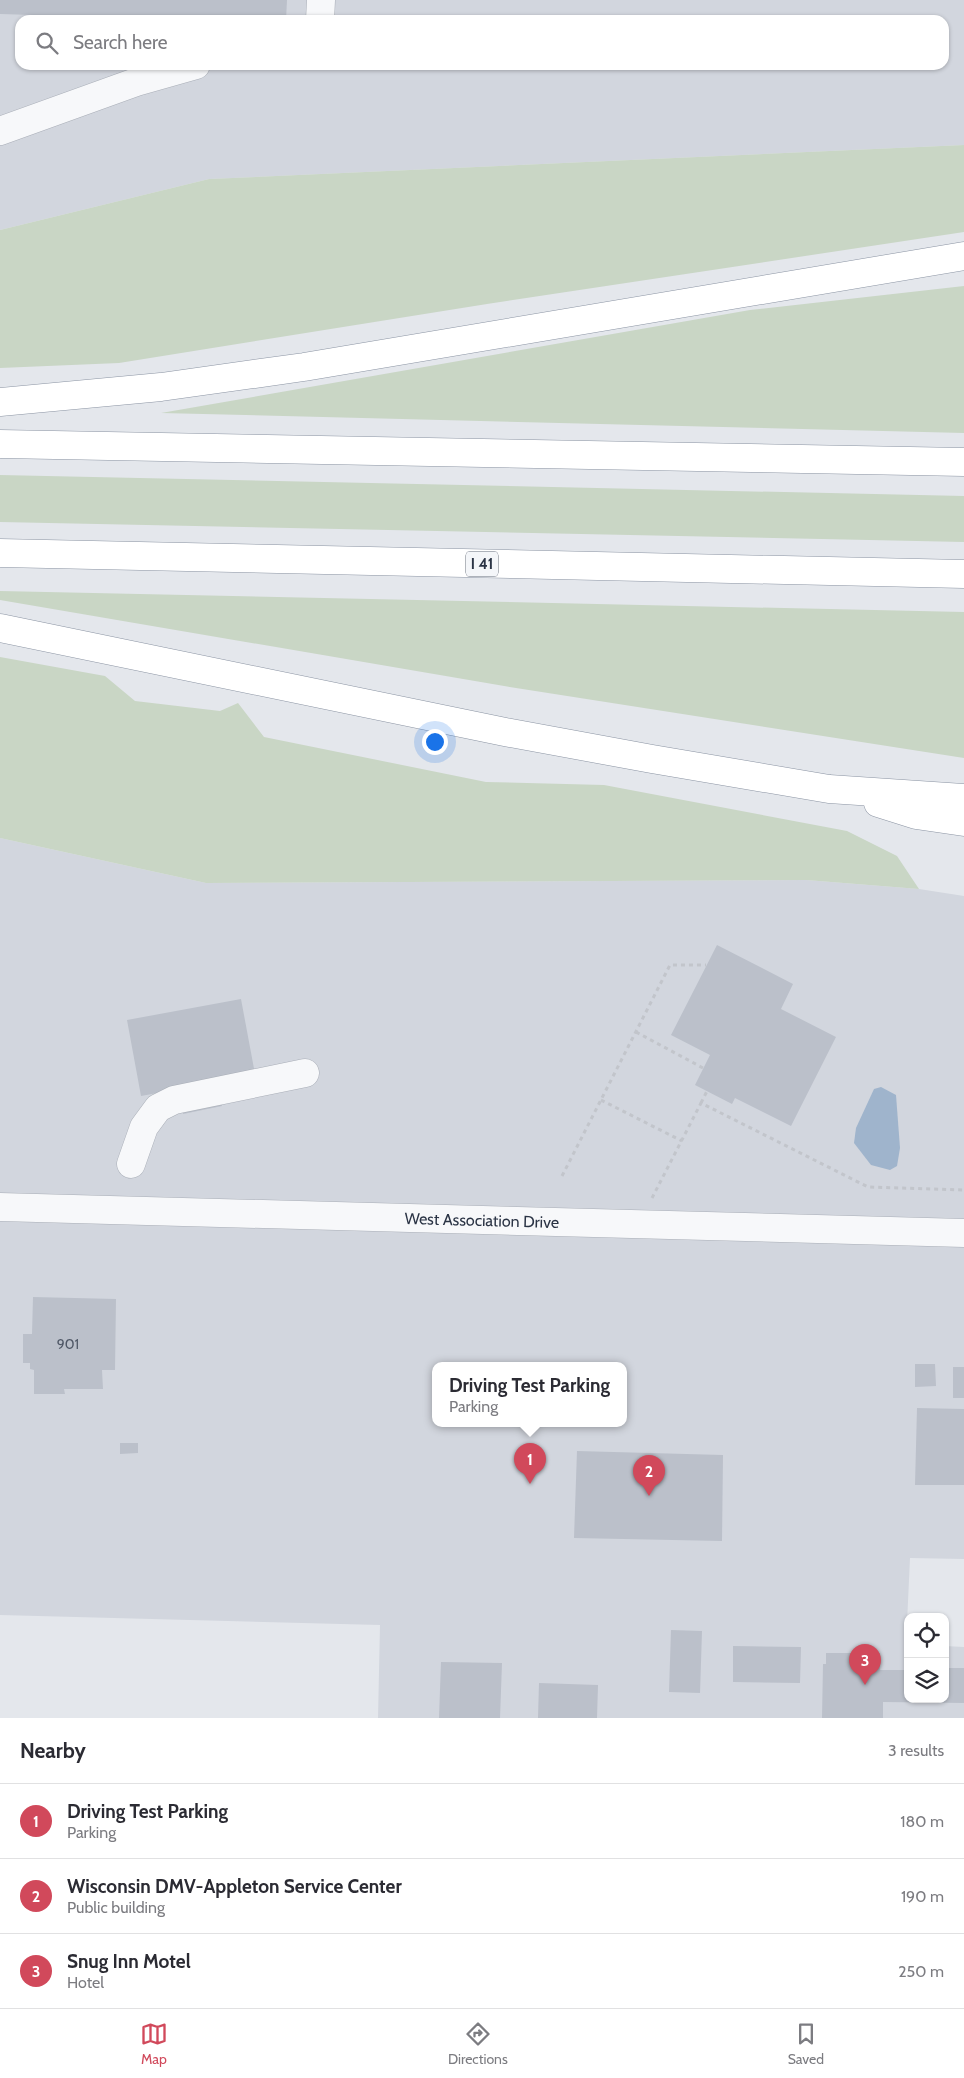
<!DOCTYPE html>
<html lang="en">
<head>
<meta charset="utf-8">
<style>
  body { margin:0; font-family:Cabin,sans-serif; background:#f7f7f7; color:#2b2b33 }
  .controls { position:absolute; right:15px; bottom:15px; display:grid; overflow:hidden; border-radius:10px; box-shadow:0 1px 4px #0004 }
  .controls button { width:45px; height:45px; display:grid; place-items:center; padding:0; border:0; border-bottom:1px solid #e1e1e2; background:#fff; color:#2b2b33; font:25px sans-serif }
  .you { position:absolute; left:434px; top:741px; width:18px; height:18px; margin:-12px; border:4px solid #fff; border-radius:50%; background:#1a73e8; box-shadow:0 0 0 8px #1a73e833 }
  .badge { display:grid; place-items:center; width:32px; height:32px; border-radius:50%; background:#d1495b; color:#fff; font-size:16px; font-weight:700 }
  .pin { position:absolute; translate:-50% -41px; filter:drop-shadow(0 1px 2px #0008) }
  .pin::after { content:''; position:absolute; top:26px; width:18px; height:15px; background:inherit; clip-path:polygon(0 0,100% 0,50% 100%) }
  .popup { position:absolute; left:432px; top:1362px; width:195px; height:65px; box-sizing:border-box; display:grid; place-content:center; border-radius:10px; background:#fff; filter:drop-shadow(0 1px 4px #0005); font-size:16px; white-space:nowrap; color:#7c7c81 }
  .popup b { font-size:19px; color:#2b2b33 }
  .popup::after { content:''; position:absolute; left:50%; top:100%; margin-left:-10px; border:10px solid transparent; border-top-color:#fff }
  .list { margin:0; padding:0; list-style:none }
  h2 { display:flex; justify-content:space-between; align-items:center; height:65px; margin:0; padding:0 20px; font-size:21px }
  h2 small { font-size:16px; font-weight:400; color:#7c7c81 }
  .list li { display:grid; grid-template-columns:32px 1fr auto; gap:15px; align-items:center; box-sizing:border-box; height:75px; padding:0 20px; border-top:1px solid #e1e1e2 }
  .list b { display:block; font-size:19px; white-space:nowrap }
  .list p { margin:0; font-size:16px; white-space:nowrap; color:#7c7c81 }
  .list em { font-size:16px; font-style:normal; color:#7c7c81 }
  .icon { flex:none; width:28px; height:28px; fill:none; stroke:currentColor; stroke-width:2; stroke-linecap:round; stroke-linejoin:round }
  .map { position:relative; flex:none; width:964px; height:1718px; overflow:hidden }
  .search { position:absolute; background:#fff; box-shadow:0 1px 4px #0004; left:15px; right:15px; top:15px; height:55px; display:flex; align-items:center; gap:12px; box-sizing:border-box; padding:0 18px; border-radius:15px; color:#7c7c81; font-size:19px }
  .sheet { height:290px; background:#fff }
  nav { display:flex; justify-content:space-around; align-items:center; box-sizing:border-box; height:70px; border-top:1px solid #e1e1e2; background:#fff; font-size:14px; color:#7c7c81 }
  nav a { display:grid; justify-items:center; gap:2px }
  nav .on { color:#d1495b }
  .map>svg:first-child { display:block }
</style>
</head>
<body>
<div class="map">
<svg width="964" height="1718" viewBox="0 0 964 1718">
  <rect width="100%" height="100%" fill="#e4e7ec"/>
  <g fill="#d2d6de" fill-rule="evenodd">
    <path d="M0 0H964V145L209 179 0 230ZM20 20H944V65H20Z"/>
    <path d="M0 838 206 883 806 880 919 889 964 896V1559L910 1558 906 1645 908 1699H945V1646L964 1647V1718H378L380 1625 0 1615ZM436 1365H624V1423H436Z"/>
  </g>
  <g fill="#c9d6c5">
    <polygon points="964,145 964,232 487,304 119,363 0,368 0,230 209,179"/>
    <polygon points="964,286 964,433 161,413 750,310"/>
    <polygon points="0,475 964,496 964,542 0,522"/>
    <polygon points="0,591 964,612 964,758 516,688 0,600"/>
    <polygon points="0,657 105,676 135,701 220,711 238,703 264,737 486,782 604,785 847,831 897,856 919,889 806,880 206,883 0,838"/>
  </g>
  <polygon fill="#9fb4cc" points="881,1087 896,1095 900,1148 897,1166 890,1170 871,1165 854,1143 856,1128 874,1089"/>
  <g fill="#bbc0ca">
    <polygon points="0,0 287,0 286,20 199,20 0,14"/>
    <polygon points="717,945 793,984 781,1009 836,1037 791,1126 735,1098 732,1104 695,1085 710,1055 671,1035"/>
    <polygon points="241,999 255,1074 217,1081 222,1106 183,1114 179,1089 141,1096 127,1020"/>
    <polygon points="33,1297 116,1299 115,1370 102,1370 103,1389 64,1389 65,1394 34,1394 34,1370 30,1369 30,1363 23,1363 23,1334 32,1334"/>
    <polygon points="915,1364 935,1364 936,1386 915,1387"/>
    <rect x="953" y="1367" width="11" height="31"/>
    <polygon points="917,1408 964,1409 964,1485 915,1485"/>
    <polygon points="120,1443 138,1443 138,1453 120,1454"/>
    <polygon points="577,1451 723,1455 722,1541 574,1538"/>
    <polygon points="671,1630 702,1631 700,1693 669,1692"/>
    <polygon points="733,1646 801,1647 800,1683 733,1682"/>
    <polygon points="826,1653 880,1653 880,1670 908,1670 908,1699 945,1699 945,1668 964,1668 964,1703 883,1702 883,1718 822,1718 823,1664 826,1664"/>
    <polygon points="441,1662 502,1663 500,1718 439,1718"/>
    <polygon points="539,1683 598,1685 597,1718 538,1718"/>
  </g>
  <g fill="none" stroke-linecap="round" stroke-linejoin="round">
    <g stroke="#a9aeb7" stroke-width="29">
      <g id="minor">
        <polyline points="320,20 321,0"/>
        <polyline points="0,131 136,82 196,65"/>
        <polyline points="131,1164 144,1127 158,1108 174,1100 305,1073"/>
        <path id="s1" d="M0 1207 964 1233"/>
      </g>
    </g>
    <g stroke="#8b94a3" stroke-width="29">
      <g id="highway">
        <polyline points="0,402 161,387 304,367 964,256"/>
        <polyline points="0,444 964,462"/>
        <polyline points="0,553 964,574"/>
        <polyline points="0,628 505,732 652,759 829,789 964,798"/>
        <polyline points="878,803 916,815 964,822"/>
      </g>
    </g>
    <g stroke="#c2c5cb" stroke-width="3" stroke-dasharray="4 4" stroke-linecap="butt">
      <polyline points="636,1032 703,1068"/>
      <polyline points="601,1100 682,1141"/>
      <polyline points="701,1103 707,1091"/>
      <polyline points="562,1176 670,965 706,965"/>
      <polyline points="652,1198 701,1103 868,1187 964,1190"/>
    </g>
    <use href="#minor" stroke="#f7f8fa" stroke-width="28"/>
    <use href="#highway" stroke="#fff" stroke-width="28"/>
  </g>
  <g text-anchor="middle" stroke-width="4" stroke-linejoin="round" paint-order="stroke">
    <g font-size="14" fill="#4f5766">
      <text x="68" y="1349">901</text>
    </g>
    <rect fill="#f4f6f9" stroke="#676e7b" stroke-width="1" x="466" y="551.5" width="32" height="25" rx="4"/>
    <g font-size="15" font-weight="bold" fill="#2b3445">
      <text x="482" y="569">I 41</text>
    </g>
    <g font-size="16" fill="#2b3445" stroke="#f4f6f9">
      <text dy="6" stroke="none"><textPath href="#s1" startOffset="482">West Association Drive</textPath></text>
    </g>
  </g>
</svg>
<div class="controls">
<button><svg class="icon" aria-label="locate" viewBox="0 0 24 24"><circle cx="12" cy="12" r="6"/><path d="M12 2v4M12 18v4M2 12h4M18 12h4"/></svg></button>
<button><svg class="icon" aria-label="layers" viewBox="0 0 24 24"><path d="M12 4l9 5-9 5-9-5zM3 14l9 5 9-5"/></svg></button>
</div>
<div class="you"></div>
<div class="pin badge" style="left:530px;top:1484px">1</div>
<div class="popup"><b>Driving Test Parking</b>Parking</div>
<div class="pin badge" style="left:649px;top:1496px">2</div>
<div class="pin badge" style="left:865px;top:1685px">3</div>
<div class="search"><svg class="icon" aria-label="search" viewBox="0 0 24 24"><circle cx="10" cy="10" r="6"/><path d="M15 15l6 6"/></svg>Search here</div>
</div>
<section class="sheet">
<h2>Nearby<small>3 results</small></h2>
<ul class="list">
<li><span class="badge">1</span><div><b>Driving Test Parking</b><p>Parking</p></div><em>180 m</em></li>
<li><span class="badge">2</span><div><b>Wisconsin DMV-Appleton Service Center</b><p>Public building</p></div><em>190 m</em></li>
<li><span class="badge">3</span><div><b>Snug Inn Motel</b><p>Hotel</p></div><em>250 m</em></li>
</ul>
</section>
<nav>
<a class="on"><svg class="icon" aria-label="map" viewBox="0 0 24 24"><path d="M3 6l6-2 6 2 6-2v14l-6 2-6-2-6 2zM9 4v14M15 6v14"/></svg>Map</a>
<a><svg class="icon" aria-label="directions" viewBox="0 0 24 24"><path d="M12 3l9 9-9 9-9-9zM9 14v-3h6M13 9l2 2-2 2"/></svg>Directions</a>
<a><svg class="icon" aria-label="saved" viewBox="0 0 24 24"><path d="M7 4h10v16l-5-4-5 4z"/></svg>Saved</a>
</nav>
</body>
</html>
